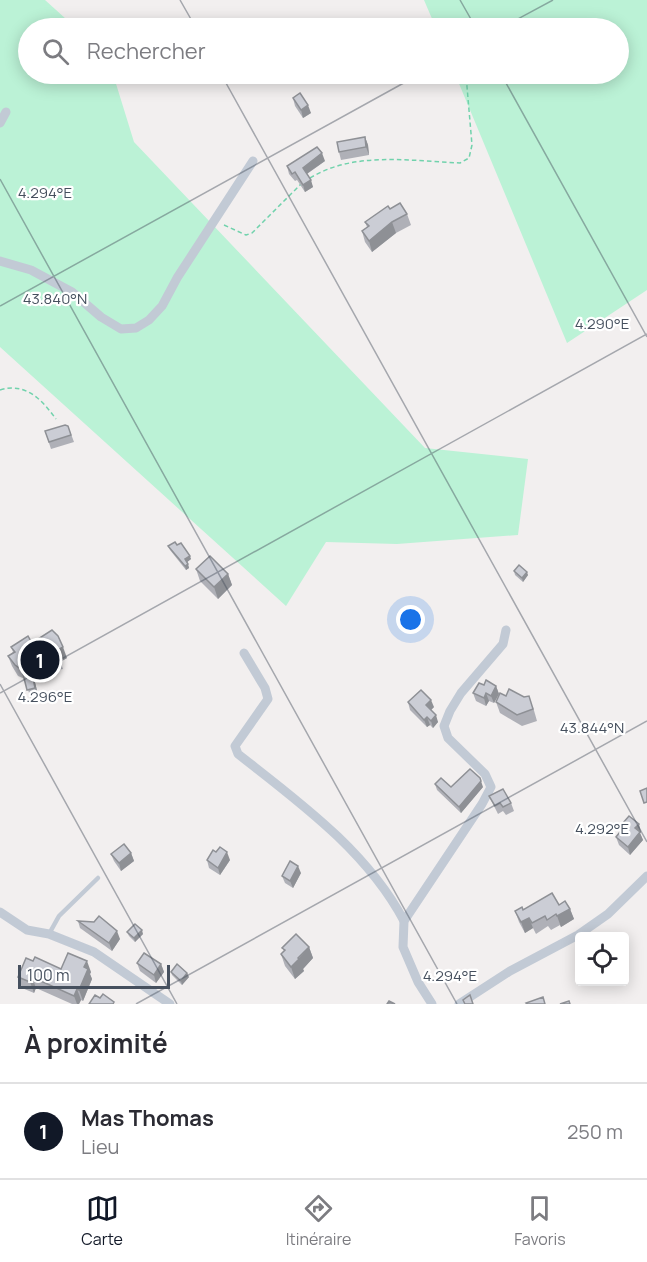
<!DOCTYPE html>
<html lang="fr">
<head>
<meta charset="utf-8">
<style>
  body { margin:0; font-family:Manrope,sans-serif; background:#f2f2f3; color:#2b2b33 }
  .controls { position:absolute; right:18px; bottom:18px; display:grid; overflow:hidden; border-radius:6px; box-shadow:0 3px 15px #0003 }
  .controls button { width:54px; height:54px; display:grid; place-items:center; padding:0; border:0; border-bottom:2px solid #e1e1e2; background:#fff; color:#2b2b33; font:30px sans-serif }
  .scale { position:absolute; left:18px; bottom:15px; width:152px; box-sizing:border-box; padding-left:6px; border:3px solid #46505e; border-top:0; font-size:16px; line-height:21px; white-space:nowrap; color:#46505e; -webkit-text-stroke:4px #fff; paint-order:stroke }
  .you { position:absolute; left:411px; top:620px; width:21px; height:21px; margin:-15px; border:4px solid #fff; border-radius:50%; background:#1a73e8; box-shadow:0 0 0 9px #1a73e833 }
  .badge { display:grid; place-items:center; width:39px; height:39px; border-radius:50%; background:#111827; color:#fff; font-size:20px; font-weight:700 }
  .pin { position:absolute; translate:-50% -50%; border:3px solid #fff; box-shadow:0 2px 6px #0006 }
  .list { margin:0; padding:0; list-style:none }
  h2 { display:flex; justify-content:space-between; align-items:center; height:78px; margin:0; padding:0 24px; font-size:26px }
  h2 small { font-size:20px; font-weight:400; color:#7c7c81 }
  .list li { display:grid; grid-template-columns:39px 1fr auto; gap:18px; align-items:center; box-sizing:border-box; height:96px; padding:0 24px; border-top:2px solid #e1e1e2 }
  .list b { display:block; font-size:22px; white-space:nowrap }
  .list p { margin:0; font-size:20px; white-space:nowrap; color:#7c7c81 }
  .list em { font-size:20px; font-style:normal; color:#7c7c81 }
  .icon { flex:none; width:33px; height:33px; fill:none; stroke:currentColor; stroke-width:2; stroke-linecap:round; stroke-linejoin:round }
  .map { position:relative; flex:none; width:647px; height:1004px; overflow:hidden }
  .search { position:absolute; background:#fff; box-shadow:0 3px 15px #0003; left:18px; right:18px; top:18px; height:66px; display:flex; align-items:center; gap:15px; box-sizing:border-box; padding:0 21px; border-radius:33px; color:#7c7c81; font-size:22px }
  .sheet { height:174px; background:#fff }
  nav { display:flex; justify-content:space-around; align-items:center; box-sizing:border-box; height:84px; border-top:2px solid #e1e1e2; background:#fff; font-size:16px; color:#7c7c81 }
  nav a { display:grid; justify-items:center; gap:3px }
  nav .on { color:#111827 }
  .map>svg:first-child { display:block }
</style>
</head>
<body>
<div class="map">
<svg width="647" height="1004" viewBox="0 0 647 1004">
  <rect width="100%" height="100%" fill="#f2efef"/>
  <g fill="#bbf2d6">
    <polygon points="0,0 45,0 76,28 28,28 28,74 113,74 134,142 425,448 528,459 518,535 397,544 326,542 286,606 0,347"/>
    <polygon points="424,0 647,0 647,290 567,343 455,74 618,74 618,28 436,28"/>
  </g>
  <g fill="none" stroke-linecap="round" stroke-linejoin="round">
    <g stroke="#71d2ac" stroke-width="1.5" stroke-dasharray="4.5 3" stroke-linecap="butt">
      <path d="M310 178C354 151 411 161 460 163L469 158 472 145 466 75"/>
      <polyline points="224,225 246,235 252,233 301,184"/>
      <path d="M0 390C26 382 42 400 56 419"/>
    </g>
    <polyline stroke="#c2cad5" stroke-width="4.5" points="49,934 59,916 98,878"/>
    <g stroke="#c2cad5" stroke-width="9">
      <polyline points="0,123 6,112"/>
      <polyline points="0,261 31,270 72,292 101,317 121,329 136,328 149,320 162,306 177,278 253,161"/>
      <path d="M244 653 265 688 268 699 235 746 238 754C299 802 367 851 404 921"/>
      <polyline points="0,912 27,930 49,934 94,952 170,1004"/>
      <polyline points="432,1004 418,982 403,947 404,921 482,804 491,787 485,774 448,738 444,726 450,711 461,693 503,644 506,630"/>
      <polyline points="459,1004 510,971 578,935 608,914 647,876"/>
    </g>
  </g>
  <g fill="#afb0b7">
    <polygon points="293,98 311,113 303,118 295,106"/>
    <polygon points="365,137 368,145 369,155 341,160 339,152"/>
    <polygon points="325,161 307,174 313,187 305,192 297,180 295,181 289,174 287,166"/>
    <polygon points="390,209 407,214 411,225 396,233 372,252 365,242 362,231 367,227 365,222"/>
    <polygon points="68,426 74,442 51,449 45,431"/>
    <polygon points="177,545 191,559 187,562 189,568 186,570 170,550 168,546"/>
    <polygon points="196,569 228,574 232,585 218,599 200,581"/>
    <polygon points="514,571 528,575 523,582 515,575"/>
    <polygon points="32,643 67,658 60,662 63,669 53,671 52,666 34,678 39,699 31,700 25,679 18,676 12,666 8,656 13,652 11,647"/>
    <polygon points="484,685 496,686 499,694 494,703 489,701 486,706 476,701 473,693"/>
    <polygon points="506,696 524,697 533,707 537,721 522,726 500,713 496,702"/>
    <polygon points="408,702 434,707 431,710 438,722 433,728 430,725 427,727 410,710"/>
    <polygon points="435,784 451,787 483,787 461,813 437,790"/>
    <polygon points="489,796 511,803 514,811 506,815 503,811 498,814"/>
    <polygon points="622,824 641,832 640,833 643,840 630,855 619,845 616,837 623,828"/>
    <polygon points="131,853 134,861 121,871 114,861 111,854"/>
    <polygon points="207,860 230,860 220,875 209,868"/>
    <polygon points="301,873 293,888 285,883 282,876"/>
    <polygon points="559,905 570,909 574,919 561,927 560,925 551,930 548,926 536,934 533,928 525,933 519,922 515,911"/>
    <polygon points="78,921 120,939 112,951 80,928"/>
    <polygon points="127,932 143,934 135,942 129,936"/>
    <polygon points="309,947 313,958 303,969 304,971 295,979 285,966 281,954 284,951 282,948"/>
    <polygon points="33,961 61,969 91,972 90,974 92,979 83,1001 81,1000 79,1004 72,1004 36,988 34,993 22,988 18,977"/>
    <polygon points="137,963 161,964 164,972 156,983 140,971"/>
    <polygon points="171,972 189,977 182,985 172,975"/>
  </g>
  <g fill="#8e9095">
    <polygon points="308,105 311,113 303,118 301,110"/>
    <polygon points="365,137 368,145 369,155 366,147"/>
    <polygon points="322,153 325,161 305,175 303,168"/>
    <polygon points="311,180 313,187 305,192 303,185"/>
    <polygon points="392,222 396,233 372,252 369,241"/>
    <polygon points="190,556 191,559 186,563 185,559"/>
    <polygon points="188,564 189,568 186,570 185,566"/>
    <polygon points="527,572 528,575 523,582 522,578"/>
    <polygon points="228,574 232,585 218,599 214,587"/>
    <polygon points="63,647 67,658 60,662 63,669 56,651"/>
    <polygon points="48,655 52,666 34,678 39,699 35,688 31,667"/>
    <polygon points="496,686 499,694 494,703 491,696"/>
    <polygon points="486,693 489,701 486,706 484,698"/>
    <polygon points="431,700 434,707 429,712 426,705"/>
    <polygon points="436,715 438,722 433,728 431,721"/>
    <polygon points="427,717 430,725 427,727 424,720"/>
    <polygon points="481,781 483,787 461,813 459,807"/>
    <polygon points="639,824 641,832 640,833 643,840 630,855 628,847 635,828"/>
    <polygon points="227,852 230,860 220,875 218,868"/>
    <polygon points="131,853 134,861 121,871 119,863"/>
    <polygon points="298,866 301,873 293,888 290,881"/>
    <polygon points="570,909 574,919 561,927 557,916"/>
    <polygon points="529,918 533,928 525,933 521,922"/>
    <polygon points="142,930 143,934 135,942 134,938"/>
    <polygon points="117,931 120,939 112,951 109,943"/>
    <polygon points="309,947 313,958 303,969 304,971 295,979 291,967"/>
    <polygon points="87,961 91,972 90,974 92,979 83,1001 79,990 84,967"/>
    <polygon points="161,964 164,972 156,983 154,975"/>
    <polygon points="187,973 189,977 182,985 181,981"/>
    <polygon points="32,977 36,988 34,993 30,982"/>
    <polygon points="77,989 81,1000 79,1004 77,1004 74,996"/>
  </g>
  <g fill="#cbcdd5" stroke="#8e9095" stroke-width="1.5">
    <polygon points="300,93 308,105 301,110 293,98"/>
    <polygon points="365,137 366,147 339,152 337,142"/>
    <polygon points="317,147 322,153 303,168 311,180 303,185 295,172 292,174 287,166"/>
    <polygon points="400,203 407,214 392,222 369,241 362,231 369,226 365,222 388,206 390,209"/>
    <polygon points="65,425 68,426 71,435 49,442 45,431"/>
    <polygon points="175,542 177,545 181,543 190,556 185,559 188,564 185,566 168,546"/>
    <polygon points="210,556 228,574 214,587 196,569"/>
    <polygon points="519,565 527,572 522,578 514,571"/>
    <polygon points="52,630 58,636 63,647 56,651 59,658 49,661 48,655 31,667 35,688 27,690 22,670 15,665 8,656 15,652 11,647 28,636 32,643"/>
    <polygon points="486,680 496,686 491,696 486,693 484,698 473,693 479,683 484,685"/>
    <polygon points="509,689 524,697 529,696 533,709 517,715 496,702 500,693 506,696"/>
    <polygon points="421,690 431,700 426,705 436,715 431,721 427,717 424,720 408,702"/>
    <polygon points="470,769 480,778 481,781 459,807 435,784 441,778 451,787"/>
    <polygon points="647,788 647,802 644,803 640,791"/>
    <polygon points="503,789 511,803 503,807 500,803 495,806 489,796"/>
    <polygon points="629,816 639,824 635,828 640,832 628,847 616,837 624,827 622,824"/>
    <polygon points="124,844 131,853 119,863 111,854"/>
    <polygon points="220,847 227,852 218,868 207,860 213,850 216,852"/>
    <polygon points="290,861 298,866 290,881 282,876"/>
    <polygon points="552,893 559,905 565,901 570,909 557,916 556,914 547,920 545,916 532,923 529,918 521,922 515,911 522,907 523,910"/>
    <polygon points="99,916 117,931 109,943 78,921 94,922"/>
    <polygon points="135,924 142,930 134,938 127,932"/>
    <polygon points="296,934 309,947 298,958 299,959 291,967 281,954 285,950 282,948"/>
    <polygon points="68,953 87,961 84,967 88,969 79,990 77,989 74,996 32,977 30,982 18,977 26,958 33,961 35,957 61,969"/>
    <polygon points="144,953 161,964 154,975 137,963"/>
    <polygon points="177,964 187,973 181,981 171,972"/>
    <polygon points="103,994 114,1002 113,1004 89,1004 95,995 100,998"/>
    <polygon points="470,995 473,1004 465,1004 463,1000"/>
    <polygon points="543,997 545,1004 527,1004 526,1003"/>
    <polygon points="389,1001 395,1004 387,1004"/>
    <polygon points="569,1001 570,1004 560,1004"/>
  </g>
  <path fill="none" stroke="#46505e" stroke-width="1.5" stroke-opacity="0.45" d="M180 0 196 28M460 0 476 28M501 28 553 0M221 74 647 842M501 74 647 337M0 179 457 1004M0 306 420 74M0 684 177 1004M0 693 647 334M136 1004 647 721"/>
  <g font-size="15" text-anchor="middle" fill="#46505e" stroke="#fff" stroke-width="4.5" stroke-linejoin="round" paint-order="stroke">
    <text x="45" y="198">4.294°E</text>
    <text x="55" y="304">43.840°N</text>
    <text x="602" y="329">4.290°E</text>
    <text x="45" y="702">4.296°E</text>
    <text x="592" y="733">43.844°N</text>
    <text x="602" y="834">4.292°E</text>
    <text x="450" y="981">4.294°E</text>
  </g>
</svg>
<div class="controls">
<button><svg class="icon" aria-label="locate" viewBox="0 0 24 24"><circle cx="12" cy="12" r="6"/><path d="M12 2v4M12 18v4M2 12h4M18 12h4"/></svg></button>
</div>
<div class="scale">100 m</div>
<div class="you"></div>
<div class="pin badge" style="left:40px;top:660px">1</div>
<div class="search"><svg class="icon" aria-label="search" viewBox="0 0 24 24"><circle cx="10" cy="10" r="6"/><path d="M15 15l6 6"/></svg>Rechercher</div>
</div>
<section class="sheet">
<h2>À proximité<small></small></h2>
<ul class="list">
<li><span class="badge">1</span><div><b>Mas Thomas</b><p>Lieu</p></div><em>250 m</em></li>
</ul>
</section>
<nav>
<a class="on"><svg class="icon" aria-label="map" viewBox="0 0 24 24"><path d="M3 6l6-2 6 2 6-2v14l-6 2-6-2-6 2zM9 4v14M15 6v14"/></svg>Carte</a>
<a><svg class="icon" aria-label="directions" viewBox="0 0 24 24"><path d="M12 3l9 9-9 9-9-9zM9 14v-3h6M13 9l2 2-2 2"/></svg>Itinéraire</a>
<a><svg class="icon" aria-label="saved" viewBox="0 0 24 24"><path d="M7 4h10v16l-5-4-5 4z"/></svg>Favoris</a>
</nav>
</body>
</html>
